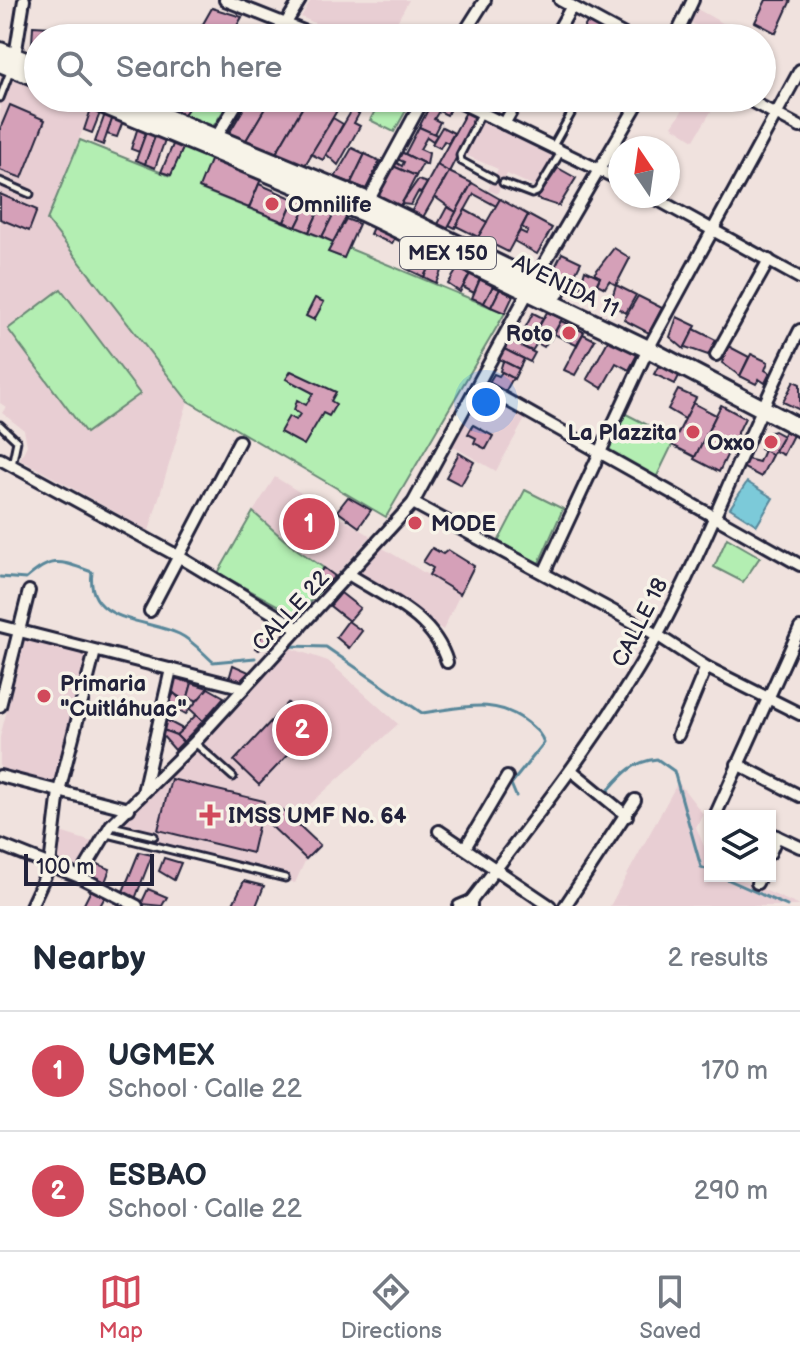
<!DOCTYPE html>
<html lang="en">
<head>
<meta charset="utf-8">
<style>
  body { margin:0; font-family:"Balsamiq Sans",sans-serif; background:#f2f2f3; color:#1f2937 }
  .controls { position:absolute; right:24px; bottom:24px; display:grid; overflow:hidden; border-radius:0px; box-shadow:0 2px 6px #0004 }
  .controls button { width:72px; height:72px; display:grid; place-items:center; padding:0; border:0; border-bottom:2px solid #e0e1e3; background:#fff; color:#1f2937; font:40px sans-serif }
  .compass { position:absolute; left:608px; top:136px; width:72px; height:72px; border-radius:50%; background:#fff; box-shadow:0 2px 6px #0004; rotate:347deg }
  .scale { position:absolute; left:24px; bottom:20px; width:130px; box-sizing:border-box; padding-left:8px; border:4px solid #22223b; border-top:0; font-size:22px; line-height:28px; white-space:nowrap; color:#22223b; -webkit-text-stroke:6px #f7f3e8; paint-order:stroke }
  .you { position:absolute; left:486px; top:402px; width:28px; height:28px; margin:-20px; border:6px solid #fff; border-radius:50%; background:#1a73e8; box-shadow:0 0 0 12px #1a73e833 }
  .badge { display:grid; place-items:center; width:52px; height:52px; border-radius:50%; background:#d1495b; color:#fff; font-size:26px; font-weight:700 }
  .pin { position:absolute; translate:-50% -50%; border:4px solid #fff; box-shadow:0 2px 8px #0006 }
  .list { margin:0; padding:0; list-style:none }
  h2 { display:flex; justify-content:space-between; align-items:center; height:104px; margin:0; padding:0 32px; font-size:34px }
  h2 small { font-size:26px; font-weight:400; color:#747a83 }
  .list li { display:grid; grid-template-columns:52px 1fr auto; gap:24px; align-items:center; box-sizing:border-box; height:120px; padding:0 32px; border-top:2px solid #e0e1e3 }
  .list b { display:block; font-size:30px; white-space:nowrap }
  .list p { margin:0; font-size:26px; white-space:nowrap; color:#747a83 }
  .list em { font-size:26px; font-style:normal; color:#747a83 }
  .icon { flex:none; width:44px; height:44px; fill:none; stroke:currentColor; stroke-width:2; stroke-linecap:round; stroke-linejoin:round }
  .map { position:relative; flex:none; width:800px; height:906px; overflow:hidden }
  .search { position:absolute; background:#fff; box-shadow:0 2px 6px #0004; left:24px; right:24px; top:24px; height:88px; display:flex; align-items:center; gap:20px; box-sizing:border-box; padding:0 28px; border-radius:44px; color:#747a83; font-size:30px }
  .sheet { height:344px; background:#fff }
  nav { display:flex; justify-content:space-around; align-items:center; box-sizing:border-box; height:112px; border-top:2px solid #e0e1e3; background:#fff; font-size:22px; color:#747a83 }
  nav a { display:grid; justify-items:center; gap:4px }
  nav .on { color:#d1495b }
  .map>svg:first-child { display:block }
</style>
</head>
<body>
<div class="map">
<svg width="800" height="906" viewBox="0 0 800 906">
  <rect width="100%" height="100%" fill="#f0e2de"/>
  <filter id="ink" filterUnits="userSpaceOnUse"><feTurbulence type="fractalNoise" baseFrequency=".0125" numOctaves="2"/><feDisplacementMap in="SourceGraphic" scale="16" xChannelSelector="R" yChannelSelector="G"/><feConvolveMatrix kernelMatrix="1 2 1 2 8 2 1 2 1" color-interpolation-filters="sRGB"/></filter>
  <g filter="url(#ink)">
    <g fill="#e8ced3">
      <polygon points="311,0 409,0 388,38 349,38 301,17"/>
      <polygon points="697,9 746,36 745,38 714,38 690,22"/>
      <polygon points="0,73 38,88 38,98 63,98 91,109 47,220 188,401 149,531 20,459 27,445 24,430 2,413 6,407 0,403"/>
      <polygon points="691,98 719,98 694,140 672,126"/>
      <polygon points="481,119 558,155 538,188 507,174 497,194 488,190 498,169 463,154"/>
      <polygon points="482,395 525,419 496,471 452,446"/>
      <polygon points="275,477 371,536 335,576 289,544 253,512"/>
      <polygon points="381,547 460,594 443,630 357,574"/>
      <polygon points="25,639 87,655 54,782 0,768 0,737"/>
      <polygon points="290,648 328,661 398,724 294,819 320,845 306,859 295,883 112,837"/>
      <polygon points="678,782 703,814 696,827 710,861 710,876 733,876 800,906 610,906"/>
      <polygon points="60,832 95,843 76,869 59,862"/>
    </g>
    <g fill="#b3eeb2" stroke="#6a8876" stroke-width="2">
      <polygon points="195,98 224,110 212,128 183,116"/>
      <polygon points="382,98 413,98 394,132 370,120"/>
      <polygon points="80,140 170,176 185,144 212,155 200,189 333,242 329,252 343,258 348,248 505,313 386,517 188,401 47,220"/>
      <polygon points="61,289 140,394 86,433 8,329"/>
      <polygon points="624,413 675,439 656,478 606,450"/>
      <polygon points="525,490 563,509 539,563 498,542"/>
      <polygon points="253,512 289,544 324,568 310,581 320,591 297,616 218,573"/>
      <polygon points="727,538 760,557 743,582 714,567"/>
    </g>
    <polygon fill="#7ccad9" stroke="#58879a" stroke-width="2" points="747,482 773,498 757,525 730,508"/>
    <g fill="none" stroke-linecap="round" stroke-linejoin="round">
      <g stroke="#58879a" stroke-width="3">
        <path d="M0 577 26 579C53 555 60 561 92 572 85 623 148 619 179 634 192 640 202 652 213 662L255 658"/>
        <path d="M289 646 326 647 422 713C462 708 495 696 528 723 535 729 541 733 544 743L511 784 516 796"/>
        <path d="M605 794C622 775 631 762 657 759L674 771 701 867 710 871"/>
        <polyline points="720,876 787,906"/>
      </g>
    </g>
    <g fill="#d5a0b8" stroke="#22223b" stroke-width="2">
      <polygon points="766,0 791,0 776,33 755,22"/>
      <polygon points="212,8 242,17 230,38 195,38"/>
      <polygon points="589,19 601,26 595,38 581,33"/>
      <polygon points="33,26 50,27 44,38 38,38 38,48 32,44"/>
      <polygon points="175,98 195,98 183,116 172,111 178,100"/>
      <polygon points="250,98 271,99 245,142 228,135"/>
      <polygon points="271,98 308,98 275,155 245,142"/>
      <polygon points="308,98 323,98 339,107 304,167 275,155"/>
      <polygon points="434,98 452,106 447,115 439,111 434,119 440,122 434,134 419,127"/>
      <polygon points="10,105 45,120 22,178 0,170 0,129"/>
      <polygon points="91,109 100,113 92,133 84,130"/>
      <polygon points="352,110 359,114 354,123 360,126 338,165 326,154"/>
      <polygon points="466,112 477,117 449,172 437,165"/>
      <polygon points="105,114 113,117 103,145 95,142"/>
      <polygon points="113,117 123,121 117,137 107,134"/>
      <polygon points="333,118 343,124 323,160 311,154"/>
      <polygon points="138,127 147,130 139,152 131,149"/>
      <polygon points="419,127 437,135 433,141 427,137 420,149 429,153 427,165 405,154"/>
      <polygon points="442,127 454,133 448,143 444,141 440,148 432,144"/>
      <polygon points="147,130 156,134 145,164 136,160"/>
      <polygon points="156,134 166,137 155,168 145,164"/>
      <polygon points="175,140 185,144 171,175 161,172"/>
      <polygon points="352,148 365,154 351,183 335,177"/>
      <polygon points="401,152 423,163 416,176 393,166 395,162 402,166 404,162 397,159"/>
      <polygon points="365,154 380,161 366,189 351,183"/>
      <polygon points="211,158 261,179 249,208 199,188"/>
      <polygon points="437,165 449,172 422,219 410,214"/>
      <polygon points="393,166 416,176 400,207 377,196"/>
      <polygon points="558,168 576,178 559,206 537,199"/>
      <polygon points="449,172 472,183 456,212 435,197"/>
      <polygon points="418,180 427,183 421,193 418,192 411,205 401,204"/>
      <polygon points="472,183 500,199 496,206 474,194 455,228 449,225"/>
      <polygon points="259,184 294,199 284,222 249,208"/>
      <polygon points="0,194 37,210 29,231 0,219"/>
      <polygon points="295,197 308,203 296,227 284,222"/>
      <polygon points="500,199 528,215 508,252 478,237"/>
      <polygon points="308,203 320,208 309,232 296,227"/>
      <polygon points="447,207 456,212 447,229 438,224"/>
      <polygon points="320,208 334,214 322,237 309,232"/>
      <polygon points="336,209 348,214 333,242 322,237"/>
      <polygon points="465,210 487,222 478,237 456,226"/>
      <polygon points="528,215 552,228 537,254 514,241 520,231 526,234 528,231 522,227"/>
      <polygon points="346,219 359,224 344,258 328,252"/>
      <polygon points="373,227 395,237 392,244 370,234"/>
      <polygon points="614,248 630,258 616,285 609,281 605,288 597,284 600,277 594,274"/>
      <polygon points="416,249 433,258 424,277 407,269"/>
      <polygon points="562,253 581,262 571,282 552,273"/>
      <polygon points="435,255 446,260 436,283 424,277"/>
      <polygon points="458,268 470,274 460,292 448,284"/>
      <polygon points="585,270 600,277 590,297 579,292"/>
      <polygon points="470,274 480,279 474,293 463,287"/>
      <polygon points="480,279 493,286 484,303 472,298"/>
      <polygon points="616,285 636,295 626,313 610,304"/>
      <polygon points="493,286 500,289 491,307 484,303"/>
      <polygon points="500,289 513,296 505,313 491,307"/>
      <polygon points="638,296 662,308 649,333 624,320"/>
      <polygon points="315,298 324,302 314,320 306,316"/>
      <polygon points="547,312 562,319 550,340 535,334"/>
      <polygon points="533,313 543,318 534,335 524,330"/>
      <polygon points="677,317 696,326 684,349 670,337"/>
      <polygon points="561,321 584,332 576,345 554,334"/>
      <polygon points="517,327 549,339 544,347 537,343 532,351 509,340"/>
      <polygon points="694,329 716,340 708,355 685,347"/>
      <polygon points="583,334 595,340 575,375 564,370"/>
      <polygon points="609,339 638,353 629,370 616,363 602,388 587,379"/>
      <polygon points="509,340 535,353 530,362 504,349"/>
      <polygon points="728,346 749,357 740,376 722,363"/>
      <polygon points="504,349 524,359 519,369 499,359"/>
      <polygon points="751,354 768,362 765,370 770,373 765,383 759,379 756,384 740,376"/>
      <polygon points="503,361 519,369 514,379 500,371"/>
      <polygon points="660,363 680,374 675,384 654,374"/>
      <polygon points="291,371 336,392 331,401 336,404 329,416 323,413 304,445 280,432 289,416 296,420 300,414 294,410 297,400 306,405 313,393 286,379"/>
      <polygon points="502,372 513,378 504,394 488,384 494,374 499,376"/>
      <polygon points="794,381 800,384 800,410 783,402"/>
      <polygon points="678,390 696,398 685,419 668,409"/>
      <polygon points="693,403 716,415 695,457 672,445"/>
      <polygon points="721,405 745,418 719,472 694,459"/>
      <polygon points="473,425 493,436 486,449 474,443 476,438 468,434"/>
      <polygon points="786,429 794,433 783,455 775,451"/>
      <polygon points="774,431 783,436 772,455 760,449 768,433"/>
      <polygon points="764,450 772,455 761,477 740,466 743,458 759,462"/>
      <polygon points="459,453 474,462 461,485 446,477"/>
      <polygon points="348,497 371,510 359,527 337,511"/>
      <polygon points="432,548 443,554 448,550 474,566 460,594 429,575 433,568 423,562"/>
      <polygon points="324,568 335,576 320,591 310,581"/>
      <polygon points="341,593 360,608 349,621 330,606"/>
      <polygon points="348,621 362,631 349,648 336,637"/>
      <polygon points="267,625 275,628 277,634 259,650 255,648"/>
      <polygon points="233,665 249,672 240,681 229,679"/>
      <polygon points="174,678 192,683 187,701 171,692"/>
      <polygon points="192,683 208,688 198,701 188,697"/>
      <polygon points="208,688 224,697 203,721 190,709"/>
      <polygon points="174,693 190,709 186,714 168,704"/>
      <polygon points="288,703 298,712 304,706 312,713 306,719 314,727 259,785 234,761"/>
      <polygon points="196,715 203,721 183,742 176,735"/>
      <polygon points="164,719 183,729 176,735 163,730"/>
      <polygon points="163,730 176,735 183,742 175,750 161,734"/>
      <polygon points="171,779 264,801 252,853 158,830"/>
      <polygon points="283,810 320,845 306,859 269,824"/>
      <polygon points="139,852 152,855 135,899 122,894"/>
      <polygon points="164,858 181,863 174,880 159,871"/>
      <polygon points="95,863 110,869 105,882 90,875"/>
      <polygon points="244,881 264,886 256,906 232,906"/>
      <polygon points="148,889 167,897 162,906 141,904"/>
      <polygon points="91,890 105,897 100,906 83,906"/>
    </g>
    <g fill="none" stroke-linecap="round" stroke-linejoin="round">
      <g stroke="#22223b" stroke-width="11">
        <g id="service">
          <polyline points="0,98 11,69"/>
          <polyline points="481,114 460,155 461,161 494,179"/>
          <polyline points="553,146 576,105"/>
          <polyline points="0,181 30,194"/>
          <polyline points="503,183 532,194 537,192 561,152"/>
          <polyline points="0,425 17,441 12,465"/>
          <polyline points="195,743 233,777"/>
          <polyline points="112,826 154,836"/>
          <polyline points="107,834 285,878"/>
        </g>
      </g>
      <g stroke="#22223b" stroke-width="16">
        <g id="minor">
          <polyline points="225,0 321,38"/>
          <polyline points="560,0 630,38"/>
          <polyline points="277,38 300,0"/>
          <polyline points="461,38 485,0"/>
          <polyline points="554,38 572,6"/>
          <polyline points="675,38 693,0"/>
          <polyline points="14,62 24,0"/>
          <polyline points="451,98 620,180"/>
          <polyline points="745,98 800,127"/>
          <polyline points="504,124 519,98"/>
          <polyline points="214,141 240,98"/>
          <polyline points="651,196 800,278"/>
          <polyline points="367,203 424,98"/>
          <polyline points="716,355 769,260"/>
          <polyline points="480,385 800,565"/>
          <polyline points="0,459 178,556 299,629"/>
          <polyline points="413,503 657,635 706,667 800,714"/>
          <polyline points="544,573 648,349 800,70"/>
          <path d="M350 575C388 599 433 616 447 662"/>
          <polyline points="150,611 239,441"/>
          <polyline points="0,626 244,688"/>
          <polyline points="0,706 29,591"/>
          <polyline points="678,735 706,667"/>
          <polyline points="737,764 800,796"/>
          <polyline points="571,770 627,816"/>
          <polyline points="0,776 129,809"/>
          <polyline points="143,792 171,669"/>
          <polyline points="715,816 800,628"/>
          <polyline points="439,831 550,906"/>
          <polyline points="770,833 800,847"/>
          <polyline points="0,845 80,877 137,906"/>
          <polyline points="465,848 507,777"/>
          <polyline points="770,853 777,836"/>
          <polyline points="80,877 111,825 194,743 413,503 534,281 641,98"/>
          <polyline points="757,883 760,876"/>
          <polyline points="31,906 50,865 59,791 95,651"/>
          <polyline points="459,906 471,901"/>
          <path d="M471 906V901C537 816 603 732 656 638 710 539 748 431 800 330"/>
          <polyline points="565,906 635,800"/>
        </g>
      </g>
      <g stroke="#22223b" stroke-width="22">
        <g id="primary">
          <polyline points="0,51 38,66"/>
          <polyline points="0,63 38,78"/>
          <polyline points="87,98 362,212 648,349 800,428"/>
          <polyline points="119,98 368,201 556,292"/>
        </g>
      </g>
      <use href="#service" stroke="#f7f3e8" stroke-width="5"/>
      <use href="#minor" stroke="#f7f3e8" stroke-width="10"/>
      <use href="#primary" stroke="#f7f3e8" stroke-width="16"/>
    </g>
  </g>
  <g fill="#d1495b" stroke="#f7f3e8" stroke-width="3">
    <circle cx="272" cy="204" r="8"/>
    <circle cx="569" cy="333" r="8"/>
    <circle cx="693" cy="432" r="8"/>
    <circle cx="771" cy="442" r="8"/>
    <circle cx="415" cy="523" r="8"/>
    <circle cx="44" cy="696" r="8"/>
    <path d="M206 803h8v8h8v8h-8v8h-8v-8h-8v-8h8z"/>
  </g>
  <g text-anchor="middle" stroke-width="7" stroke-linejoin="round" paint-order="stroke">
    <rect fill="#f7f3e8" stroke="#62616f" stroke-width="2" x="400" y="237" width="96" height="32" rx="6"/>
    <g font-size="20" font-weight="bold" fill="#22223b">
      <text x="448" y="260">MEX 150</text>
    </g>
    <g font-size="22" font-weight="bold" fill="#22223b" stroke="#f7f3e8" text-anchor="start">
      <text x="288" y="212">Omnilife</text>
      <text x="553" y="341" text-anchor="end">Roto</text>
      <text x="677" y="440" text-anchor="end">La Plazzita</text>
      <text x="755" y="450" text-anchor="end">Oxxo</text>
      <text x="431" y="531">MODE</text>
      <text x="60" y="691">Primaria<tspan x="60" dy="25">"Cuitláhuac"</tspan></text>
      <text x="228" y="823">IMSS UMF No. 64</text>
    </g>
    <g font-size="22" fill="#22223b" stroke="#f7f3e8">
      <text transform="translate(566 285) rotate(26)" y="8">AVENIDA 11</text>
      <text transform="translate(290 610) rotate(-47)" y="8">CALLE 22</text>
      <text transform="translate(639 622) rotate(-63)" y="8">CALLE 18</text>
    </g>
  </g>
</svg>
<div class="controls">
<button><svg class="icon" aria-label="layers" viewBox="0 0 24 24"><path d="M12 4l9 5-9 5-9-5zM3 14l9 5 9-5"/></svg></button>
</div>
<svg class="compass" viewBox="-18 -18 36 36"><path d="M0-13l5 13h-10z" fill="#e53935"/><path d="M0 13l5-13h-10z" fill="#747a83"/></svg>
<div class="scale">100 m</div>
<div class="you"></div>
<div class="pin badge" style="left:309px;top:524px">1</div>
<div class="pin badge" style="left:302px;top:730px">2</div>
<div class="search"><svg class="icon" aria-label="search" viewBox="0 0 24 24"><circle cx="10" cy="10" r="6"/><path d="M15 15l6 6"/></svg>Search here</div>
</div>
<section class="sheet">
<h2>Nearby<small>2 results</small></h2>
<ul class="list">
<li><span class="badge">1</span><div><b>UGMEX</b><p>School · Calle 22</p></div><em>170 m</em></li>
<li><span class="badge">2</span><div><b>ESBAO</b><p>School · Calle 22</p></div><em>290 m</em></li>
</ul>
</section>
<nav>
<a class="on"><svg class="icon" aria-label="map" viewBox="0 0 24 24"><path d="M3 6l6-2 6 2 6-2v14l-6 2-6-2-6 2zM9 4v14M15 6v14"/></svg>Map</a>
<a><svg class="icon" aria-label="directions" viewBox="0 0 24 24"><path d="M12 3l9 9-9 9-9-9zM9 14v-3h6M13 9l2 2-2 2"/></svg>Directions</a>
<a><svg class="icon" aria-label="saved" viewBox="0 0 24 24"><path d="M7 4h10v16l-5-4-5 4z"/></svg>Saved</a>
</nav>
</body>
</html>
